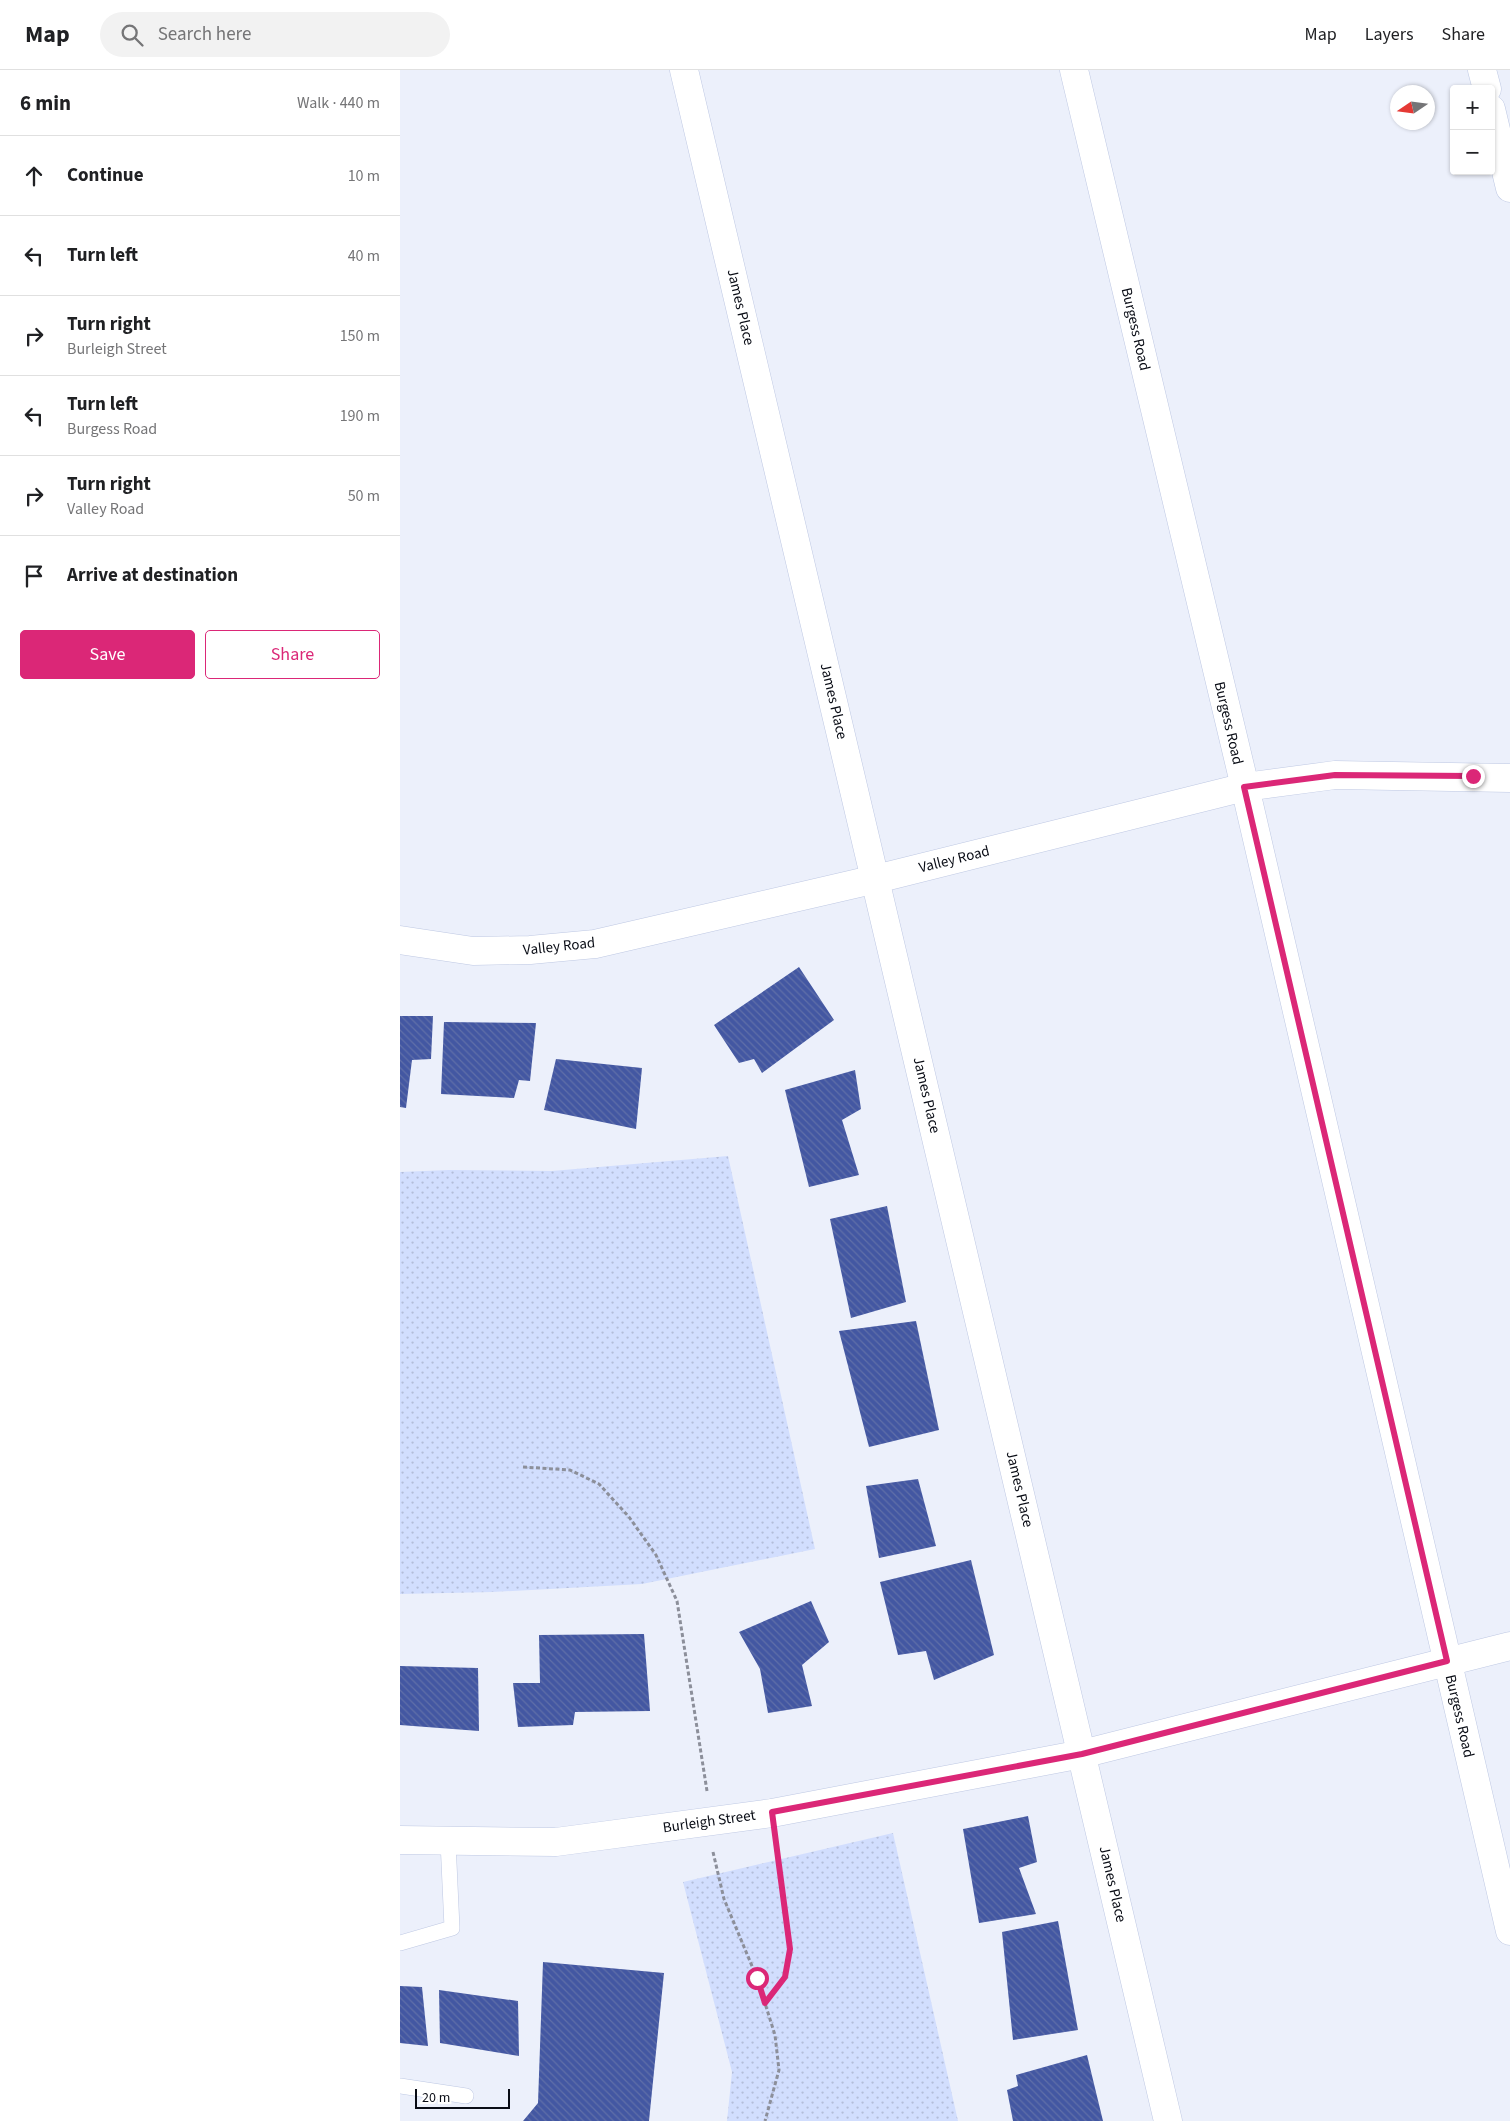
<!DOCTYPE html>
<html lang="en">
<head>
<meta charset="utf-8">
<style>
  body { margin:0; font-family:"Source Sans 3",sans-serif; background:#f2f2f2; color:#202124 }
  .controls { position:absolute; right:15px; top:15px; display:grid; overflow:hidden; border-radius:5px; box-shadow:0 1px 4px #0004 }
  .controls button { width:45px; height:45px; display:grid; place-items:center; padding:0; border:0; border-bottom:1px solid #e0e0e0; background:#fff; color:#202124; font:25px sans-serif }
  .compass { position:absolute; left:990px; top:15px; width:45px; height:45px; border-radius:50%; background:#fff; box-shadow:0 1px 4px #0004; rotate:257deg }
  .scale { position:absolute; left:15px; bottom:12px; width:95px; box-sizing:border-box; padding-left:5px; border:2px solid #090c15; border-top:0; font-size:14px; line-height:18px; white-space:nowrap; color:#090c15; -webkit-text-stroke:4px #fff; paint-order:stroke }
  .stop { position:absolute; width:15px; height:15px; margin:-11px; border:4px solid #db2777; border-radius:50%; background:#fff }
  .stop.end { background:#db2777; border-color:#fff; box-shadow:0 1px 5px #0008 }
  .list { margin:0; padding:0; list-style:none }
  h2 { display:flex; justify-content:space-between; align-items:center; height:65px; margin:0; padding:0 20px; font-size:21px }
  h2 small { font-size:16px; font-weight:400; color:#757577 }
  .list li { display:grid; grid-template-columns:32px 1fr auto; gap:15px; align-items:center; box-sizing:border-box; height:80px; padding:0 20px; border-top:1px solid #e0e0e0 }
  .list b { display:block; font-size:19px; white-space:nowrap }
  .list p { margin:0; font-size:16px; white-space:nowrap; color:#757577 }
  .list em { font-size:16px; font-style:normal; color:#757577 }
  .actions { display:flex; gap:10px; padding:15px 20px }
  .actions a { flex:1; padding:11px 0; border:1px solid #db2777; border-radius:5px; text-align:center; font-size:18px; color:#db2777 }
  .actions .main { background:#db2777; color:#fff }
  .icon { flex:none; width:28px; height:28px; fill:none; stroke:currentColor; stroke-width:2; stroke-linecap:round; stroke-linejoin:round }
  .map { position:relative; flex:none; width:1110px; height:2051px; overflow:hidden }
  header { display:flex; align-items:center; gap:30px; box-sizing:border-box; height:70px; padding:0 25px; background:#fff; border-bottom:1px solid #e0e0e0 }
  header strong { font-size:24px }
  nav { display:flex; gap:28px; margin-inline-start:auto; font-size:18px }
  .search { width:350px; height:45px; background:#f2f2f2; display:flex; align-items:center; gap:12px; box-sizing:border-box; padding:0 18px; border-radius:28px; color:#757577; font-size:19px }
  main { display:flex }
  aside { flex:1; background:#fff }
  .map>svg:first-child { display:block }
</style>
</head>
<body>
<header>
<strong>Map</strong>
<div class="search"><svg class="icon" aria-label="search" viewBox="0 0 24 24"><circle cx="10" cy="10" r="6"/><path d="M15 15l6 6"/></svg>Search here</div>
<nav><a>Map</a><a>Layers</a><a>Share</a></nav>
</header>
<main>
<aside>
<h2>6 min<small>Walk · 440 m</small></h2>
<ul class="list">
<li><svg class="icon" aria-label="ahead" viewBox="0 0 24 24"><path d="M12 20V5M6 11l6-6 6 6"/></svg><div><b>Continue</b></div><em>10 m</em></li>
<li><svg class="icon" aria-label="left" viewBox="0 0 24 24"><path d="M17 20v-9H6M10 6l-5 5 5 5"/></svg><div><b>Turn left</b></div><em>40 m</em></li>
<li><svg class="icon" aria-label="right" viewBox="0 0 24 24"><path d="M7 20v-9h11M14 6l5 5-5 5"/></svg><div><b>Turn right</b><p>Burleigh Street</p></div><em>150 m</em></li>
<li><svg class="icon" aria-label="left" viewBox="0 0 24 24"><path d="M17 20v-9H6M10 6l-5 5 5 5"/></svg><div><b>Turn left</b><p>Burgess Road</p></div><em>190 m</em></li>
<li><svg class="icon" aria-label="right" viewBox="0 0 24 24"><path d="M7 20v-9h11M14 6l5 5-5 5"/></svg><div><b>Turn right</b><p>Valley Road</p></div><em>50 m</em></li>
<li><svg class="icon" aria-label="arrive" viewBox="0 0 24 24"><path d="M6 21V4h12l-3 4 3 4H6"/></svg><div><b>Arrive at destination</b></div></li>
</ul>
<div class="actions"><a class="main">Save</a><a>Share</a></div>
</aside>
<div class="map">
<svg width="1110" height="2051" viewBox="0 0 1110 2051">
  <defs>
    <pattern id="green-dots" width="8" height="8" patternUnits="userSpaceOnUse" patternTransform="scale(1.25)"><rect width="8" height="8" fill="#d2defe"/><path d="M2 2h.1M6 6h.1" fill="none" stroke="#b3bdd9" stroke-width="1.8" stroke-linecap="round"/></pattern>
    <pattern id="building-back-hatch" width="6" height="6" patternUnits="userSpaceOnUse" patternTransform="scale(1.25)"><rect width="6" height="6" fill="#4357a2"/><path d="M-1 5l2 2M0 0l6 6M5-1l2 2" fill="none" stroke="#606fa8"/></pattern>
  </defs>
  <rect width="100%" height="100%" fill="#ecf0fb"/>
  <g fill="url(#green-dots)">
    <polygon points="328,1086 415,1479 242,1514 92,1522 0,1524 0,1102 49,1100 152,1101"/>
    <polygon points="493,1763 558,2051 327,2051 332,2002 283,1812"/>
  </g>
  <g fill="url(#building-back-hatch)">
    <polygon points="399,897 434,950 362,1003 354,989 339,993 314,955"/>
    <polygon points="0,946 33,946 31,989 12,990 6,1038 0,1037"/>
    <polygon points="44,952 136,953 130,1011 119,1010 114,1028 41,1024"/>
    <polygon points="156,989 242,998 236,1059 144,1040"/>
    <polygon points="455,1000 461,1039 442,1050 459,1105 409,1117 385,1020"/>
    <polygon points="487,1136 506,1232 451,1248 430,1149"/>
    <polygon points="516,1251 539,1360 469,1377 439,1261"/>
    <polygon points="518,1409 536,1476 479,1488 466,1416"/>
    <polygon points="571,1490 594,1585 534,1610 526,1581 498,1585 480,1512"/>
    <polygon points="411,1531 429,1572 402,1595 412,1636 368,1643 360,1599 339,1562"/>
    <polygon points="244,1564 250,1641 175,1642 173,1655 118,1657 113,1613 140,1613 139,1565"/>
    <polygon points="0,1596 78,1598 79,1661 0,1655"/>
    <polygon points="628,1746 637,1792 619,1798 636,1844 579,1853 563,1759"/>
    <polygon points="658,1851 678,1960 613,1970 602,1862"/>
    <polygon points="143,1892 264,1903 249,2051 123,2051 138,2033"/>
    <polygon points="0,1916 22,1917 28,1976 0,1973"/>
    <polygon points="39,1920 118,1931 119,1986 40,1973"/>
    <polygon points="687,1985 703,2051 613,2051 607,2020 618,2016 616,2005"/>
  </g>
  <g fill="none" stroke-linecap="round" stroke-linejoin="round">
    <g stroke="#bec8e3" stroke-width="16">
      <g id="service">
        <polyline points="0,1873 52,1858 48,1771"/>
        <polyline points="0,2016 66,2026"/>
      </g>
    </g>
    <g stroke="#bec8e3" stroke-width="29">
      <g id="minor">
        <polyline points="284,0 768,2051"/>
        <polyline points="674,0 845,717 1110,1861"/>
        <polyline points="0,870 73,881 130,880 195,874 476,809 845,717 935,705 1110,708"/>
        <polyline points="0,1770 156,1772 372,1743 682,1684 1110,1576"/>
      </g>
    </g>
    <g stroke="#bec8e3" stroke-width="29">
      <g id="tertiary">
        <polyline points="1082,0 1087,19"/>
        <polyline points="1091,39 1110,118"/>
      </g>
    </g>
    <g stroke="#8c8f9a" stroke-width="3" stroke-dasharray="4 2.5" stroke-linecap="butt">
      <polyline points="123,1397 170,1400 199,1414 229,1447 256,1485 277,1531 307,1721"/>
      <polyline points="313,1782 324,1829 357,1908 375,1965 379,2000 365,2051"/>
      <polyline points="365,1932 385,1907 390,1879 375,1772"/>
    </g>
    <use href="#service" stroke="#fff" stroke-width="15"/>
    <use href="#minor" stroke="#fff" stroke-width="28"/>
    <use href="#tertiary" stroke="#fff" stroke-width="28"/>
  </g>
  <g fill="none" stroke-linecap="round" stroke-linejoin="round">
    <polyline stroke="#db2777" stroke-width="6" points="357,1908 365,1933 385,1907 390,1879 372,1742 682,1684 1047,1591 844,717 935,705 1073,706"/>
  </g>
  <g text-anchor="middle" stroke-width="5" stroke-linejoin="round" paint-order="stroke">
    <g font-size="15" fill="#090c15" stroke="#fff">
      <text transform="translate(341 237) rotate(77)" y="5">James Place</text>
      <text transform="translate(736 259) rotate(77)" y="5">Burgess Road</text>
      <text transform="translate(434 631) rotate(77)" y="5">James Place</text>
      <text transform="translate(829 653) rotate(77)" y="5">Burgess Road</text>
      <text transform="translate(554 789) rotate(-14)" y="5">Valley Road</text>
      <text transform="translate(159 876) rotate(-6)" y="5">Valley Road</text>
      <text transform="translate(527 1025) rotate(77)" y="5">James Place</text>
      <text transform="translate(620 1419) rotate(77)" y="5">James Place</text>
      <text transform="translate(1060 1646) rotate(77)" y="5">Burgess Road</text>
      <text transform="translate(309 1751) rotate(-8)" y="5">Burleigh Street</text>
      <text transform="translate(713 1814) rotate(77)" y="5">James Place</text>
    </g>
  </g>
</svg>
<div class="controls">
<button>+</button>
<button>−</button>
</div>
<svg class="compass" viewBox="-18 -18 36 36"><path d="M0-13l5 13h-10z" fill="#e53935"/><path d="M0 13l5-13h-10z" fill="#757577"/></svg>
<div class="scale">20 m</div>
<div class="stop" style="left:357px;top:1908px"></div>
<div class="stop end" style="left:1073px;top:706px"></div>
</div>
</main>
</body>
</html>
